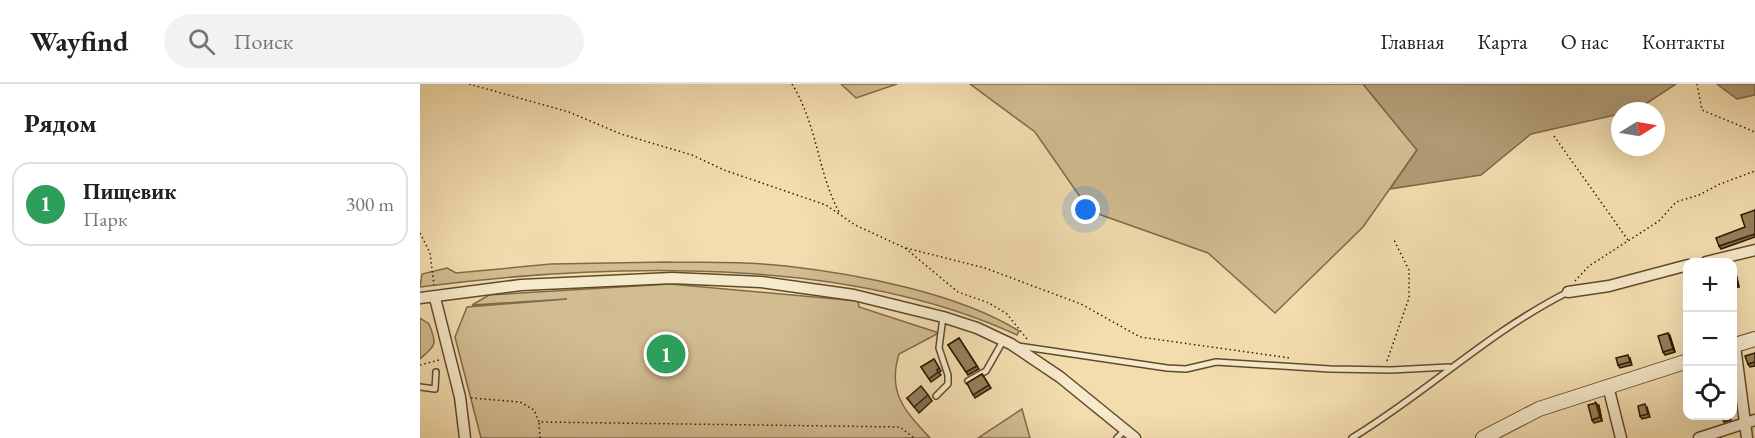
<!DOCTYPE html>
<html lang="ru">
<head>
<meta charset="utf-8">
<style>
  body { margin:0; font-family:"EB Garamond",serif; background:#f2f2f2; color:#202124 }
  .controls { position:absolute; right:18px; bottom:18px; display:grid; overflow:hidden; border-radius:12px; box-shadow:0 6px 24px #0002 }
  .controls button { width:54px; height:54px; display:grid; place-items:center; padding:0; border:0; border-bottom:2px solid #e0e0e0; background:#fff; color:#202124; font:30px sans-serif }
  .compass { position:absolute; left:1191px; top:18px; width:54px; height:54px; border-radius:50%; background:#fff; box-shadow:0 6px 24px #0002; rotate:79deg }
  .you { position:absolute; left:666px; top:126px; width:21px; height:21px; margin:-15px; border:4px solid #fff; border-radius:50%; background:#1a73e8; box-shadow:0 0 0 9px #1a73e833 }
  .badge { display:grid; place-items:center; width:39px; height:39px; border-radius:50%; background:#db2777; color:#fff; font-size:20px; font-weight:700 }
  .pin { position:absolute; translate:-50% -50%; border:3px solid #fff; box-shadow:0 2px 6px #0006 }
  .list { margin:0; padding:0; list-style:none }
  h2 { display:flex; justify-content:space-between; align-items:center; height:78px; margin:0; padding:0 24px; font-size:26px }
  h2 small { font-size:20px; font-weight:400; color:#757577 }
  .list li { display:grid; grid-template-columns:39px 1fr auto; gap:18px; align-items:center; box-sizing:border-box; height:84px; margin:0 12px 12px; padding:0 12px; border:2px solid #e0e0e0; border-radius:18px }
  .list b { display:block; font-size:22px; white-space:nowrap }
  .list p { margin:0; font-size:20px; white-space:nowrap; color:#757577 }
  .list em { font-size:20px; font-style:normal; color:#757577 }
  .icon { flex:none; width:33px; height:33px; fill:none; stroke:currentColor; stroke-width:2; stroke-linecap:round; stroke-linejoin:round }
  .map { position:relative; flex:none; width:1335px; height:354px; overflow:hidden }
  header { display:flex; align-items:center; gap:36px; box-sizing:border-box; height:84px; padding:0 30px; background:#fff; border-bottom:2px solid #e0e0e0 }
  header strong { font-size:28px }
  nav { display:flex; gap:33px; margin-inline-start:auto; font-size:21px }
  .search { width:420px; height:54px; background:#f2f2f2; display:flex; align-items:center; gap:15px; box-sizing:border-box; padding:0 21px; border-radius:33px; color:#757577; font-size:22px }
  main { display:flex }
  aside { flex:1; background:#fff }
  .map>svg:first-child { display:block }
</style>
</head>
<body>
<header>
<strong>Wayfind</strong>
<div class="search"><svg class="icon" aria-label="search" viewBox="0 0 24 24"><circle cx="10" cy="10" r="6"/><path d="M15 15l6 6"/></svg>Поиск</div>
<nav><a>Главная</a><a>Карта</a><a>О нас</a><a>Контакты</a></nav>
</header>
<main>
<aside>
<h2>Рядом<small></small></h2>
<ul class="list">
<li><span class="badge" style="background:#2e9e5b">1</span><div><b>Пищевик</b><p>Парк</p></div><em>300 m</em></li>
</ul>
</aside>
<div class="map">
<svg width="1335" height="354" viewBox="0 0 1335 354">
  <rect width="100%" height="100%" fill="#f3ddaf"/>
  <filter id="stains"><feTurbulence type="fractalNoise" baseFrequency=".00333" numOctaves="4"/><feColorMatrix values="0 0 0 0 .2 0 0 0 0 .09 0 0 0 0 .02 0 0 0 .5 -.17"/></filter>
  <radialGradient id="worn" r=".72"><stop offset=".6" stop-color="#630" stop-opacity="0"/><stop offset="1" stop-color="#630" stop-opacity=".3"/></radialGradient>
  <g fill="#d2bc91" stroke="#806b48" stroke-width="1.5">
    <polygon points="421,0 477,0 436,14"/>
    <polygon points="550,0 943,0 997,66 943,143 855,229 788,169 670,127 615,48"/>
    <path d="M247 178C286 179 327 177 366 182 437 190 538 209 599 247L597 251C425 171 185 179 0 203L2 190 27 184 36 189 131 180Z"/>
    <path d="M250 200 438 217 439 223 519 249 479 270C467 309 485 327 510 354H61L35 253 47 223 147 215 52 221 69 211Z"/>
    <path d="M0 234 9 240C18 262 15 261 0 275Z"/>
    <polygon points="602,325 610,354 558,354"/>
  </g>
  <g fill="#b09b74" stroke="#7c6746" stroke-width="1.5">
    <polygon points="943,0 1256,0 1215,27 1200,27 1200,30 1111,50 1061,91 970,105 997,66"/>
    <polygon points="1297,0 1335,0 1335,11 1317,15"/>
  </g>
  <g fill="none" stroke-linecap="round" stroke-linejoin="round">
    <g stroke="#5f4b2c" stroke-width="8">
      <g id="service">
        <polyline points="598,262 747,284 766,285 796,278 910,285 971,286 1029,283"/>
        <polyline points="548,297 566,287 583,257"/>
        <polyline points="0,303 15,305 16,288"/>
        <polyline points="516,312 528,300 528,291 519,264 523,233"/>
        <polyline points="697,354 705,346"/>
        <path d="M932 354C1008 308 1067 249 1148 208"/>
      </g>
    </g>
    <g stroke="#5f4b2c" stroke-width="13">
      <g id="minor">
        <polyline points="1286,178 1335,166"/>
        <polyline points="1148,208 1189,202 1268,181"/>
        <polyline points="0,214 101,201 252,194 341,198 434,211 523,233 557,244 591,260 640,293 715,354"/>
        <polyline points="15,214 40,313 45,354"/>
        <polyline points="1315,262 1327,354"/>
        <polyline points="1188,302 1201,354"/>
        <polyline points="1279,354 1335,336"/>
      </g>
    </g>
    <g stroke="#5f4b2c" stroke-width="16">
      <g id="tertiary">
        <polyline points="1312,262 1335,255"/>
        <polyline points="1063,354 1119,325 1268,277"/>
      </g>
    </g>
    <g stroke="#2e1a00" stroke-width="1.5" stroke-dasharray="1.5 3" stroke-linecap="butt">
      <polyline points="49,0 149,28 201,50 272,71 304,86 406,121 435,141 485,164 538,208 569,219 587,230 607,255"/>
      <path d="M372 0C398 43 397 86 419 128"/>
      <polyline points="1277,0 1282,26 1335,48"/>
      <polyline points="1134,52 1208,156"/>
      <polyline points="0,149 10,169 14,201"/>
      <polyline points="486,164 565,184 661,220 720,253 870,274"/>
      <polyline points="1155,197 1169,182 1239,137 1256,118 1279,111 1300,100 1335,87"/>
      <polyline points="967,277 989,214 989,186 974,156"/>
      <polyline points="0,281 19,276"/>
      <polyline points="51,314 100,318 114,326 119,338 480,343 494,354"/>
      <polyline points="119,339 120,354"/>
    </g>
    <use href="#service" stroke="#f7e9cb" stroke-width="5"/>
    <use href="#minor" stroke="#f7e9cb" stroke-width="10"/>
    <use href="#tertiary" stroke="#f7e9cb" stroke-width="14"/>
  </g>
  <g fill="#7f6d4e" stroke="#2e1a00" stroke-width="1.5">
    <polygon points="1335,126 1335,153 1301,165 1299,162 1325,143"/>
    <polygon points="1312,187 1313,187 1316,190 1319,203 1312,204"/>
    <polygon points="1250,252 1255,268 1245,271 1243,268"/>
    <polygon points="539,254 559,285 548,291 528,261"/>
    <polygon points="1335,269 1335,282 1330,283 1328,280"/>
    <polygon points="1210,274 1212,281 1200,284 1198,281"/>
    <polygon points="514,275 521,287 519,289 521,291 511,298 501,283"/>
    <polygon points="562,290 571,304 555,314 547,299"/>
    <polygon points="508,311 512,317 499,329 487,314"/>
    <polygon points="1179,322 1182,337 1174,339 1172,336"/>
    <polygon points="1227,323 1230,333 1222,335 1220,332"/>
    <polygon points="1301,332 1310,332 1311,336 1304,338"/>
  </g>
  <g fill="#685940" stroke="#2e1a00" stroke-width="1.5">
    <polygon points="1313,187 1316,190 1319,203 1317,200"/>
    <polygon points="1248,249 1250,252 1255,268 1253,265"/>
    <polygon points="1176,319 1179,322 1182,337 1180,333"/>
  </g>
  <g fill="#947f5b" stroke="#2e1a00" stroke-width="1.5">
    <polygon points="1335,126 1335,150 1299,162 1296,154 1325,143 1321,131"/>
    <polygon points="1312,187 1313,187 1317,200 1312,201"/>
    <polygon points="1248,249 1253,265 1243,268 1238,252"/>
    <polygon points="539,254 557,282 546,288 528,261"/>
    <polygon points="1335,269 1335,278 1328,280 1325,272"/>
    <polygon points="1208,271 1210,278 1198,281 1196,274"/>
    <polygon points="514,275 519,284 517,286 518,288 509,295 501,283"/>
    <polygon points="562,290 569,301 553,311 547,299"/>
    <polygon points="501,302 508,311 494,323 487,314"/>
    <polygon points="1176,319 1180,333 1172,336 1168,321"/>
    <polygon points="1225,320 1228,330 1220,332 1218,322"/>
    <polygon points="1301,332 1309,332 1309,333 1302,335"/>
  </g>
  <rect width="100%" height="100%" filter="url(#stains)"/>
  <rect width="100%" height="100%" fill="url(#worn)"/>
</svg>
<div class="controls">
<button>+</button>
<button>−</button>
<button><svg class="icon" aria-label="locate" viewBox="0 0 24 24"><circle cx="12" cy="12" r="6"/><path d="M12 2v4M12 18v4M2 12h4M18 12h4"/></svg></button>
</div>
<svg class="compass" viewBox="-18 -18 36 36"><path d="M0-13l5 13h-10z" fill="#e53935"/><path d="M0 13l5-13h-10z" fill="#757577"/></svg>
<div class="you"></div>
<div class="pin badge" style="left:246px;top:270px;background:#2e9e5b">1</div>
</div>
</main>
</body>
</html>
